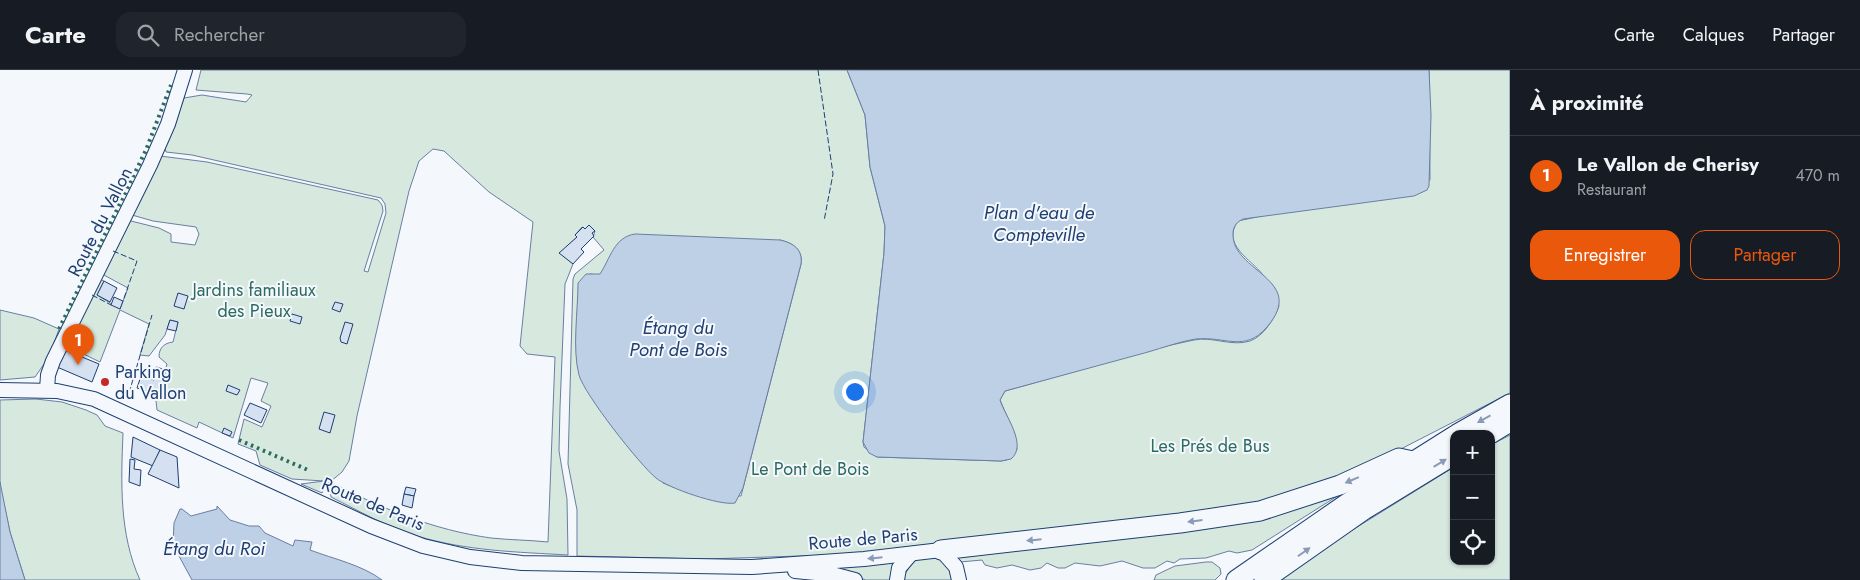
<!DOCTYPE html>
<html lang="fr">
<head>
<meta charset="utf-8">
<style>
  body { margin:0; font-family:Jost,sans-serif; background:#20242c; color:#f1f3f6 }
  .controls { position:absolute; right:15px; bottom:15px; display:grid; overflow:hidden; border-radius:10px; box-shadow:0 1px 4px #0004 }
  .controls button { width:45px; height:45px; display:grid; place-items:center; padding:0; border:0; border-bottom:1px solid #363941; background:#171b24; color:#f1f3f6; font:25px sans-serif }
  .you { position:absolute; left:854px; top:321px; width:18px; height:18px; margin:-12px; border:4px solid #fff; border-radius:50%; background:#1a73e8; box-shadow:0 0 0 8px #1a73e833 }
  .badge { display:grid; place-items:center; width:32px; height:32px; border-radius:50%; background:#ea580c; color:#fff; font-size:16px; font-weight:700 }
  .pin { position:absolute; translate:-50% -41px; filter:drop-shadow(0 1px 2px #0008) }
  .pin::after { content:''; position:absolute; top:26px; width:18px; height:15px; background:inherit; clip-path:polygon(0 0,100% 0,50% 100%) }
  .list { margin:0; padding:0; list-style:none }
  h2 { display:flex; justify-content:space-between; align-items:center; height:65px; margin:0; padding:0 20px; font-size:21px }
  h2 small { font-size:16px; font-weight:400; color:#9ea1a6 }
  .list li { display:grid; grid-template-columns:32px 1fr auto; gap:15px; align-items:center; box-sizing:border-box; height:80px; padding:0 20px; border-top:1px solid #363941 }
  .list b { display:block; font-size:19px; white-space:nowrap }
  .list p { margin:0; font-size:16px; white-space:nowrap; color:#9ea1a6 }
  .list em { font-size:16px; font-style:normal; color:#9ea1a6 }
  .actions { display:flex; gap:10px; padding:15px 20px }
  .actions a { flex:1; padding:11px 0; border:1px solid #ea580c; border-radius:15px; text-align:center; font-size:18px; color:#ea580c }
  .actions .main { background:#ea580c; color:#fff }
  .icon { flex:none; width:28px; height:28px; fill:none; stroke:currentColor; stroke-width:2; stroke-linecap:round; stroke-linejoin:round }
  .map { position:relative; flex:none; width:1510px; height:510px; overflow:hidden }
  header { display:flex; align-items:center; gap:30px; box-sizing:border-box; height:70px; padding:0 25px; background:#171b24; border-bottom:1px solid #363941 }
  header strong { font-size:24px }
  nav { display:flex; gap:28px; margin-inline-start:auto; font-size:18px }
  .search { width:350px; height:45px; background:#20242c; display:flex; align-items:center; gap:12px; box-sizing:border-box; padding:0 18px; border-radius:15px; color:#9ea1a6; font-size:19px }
  main { display:flex }
  aside { flex:1; background:#171b24 }
  .map>svg:first-child { display:block }
</style>
</head>
<body>
<header>
<strong>Carte</strong>
<div class="search"><svg class="icon" aria-label="search" viewBox="0 0 24 24"><circle cx="10" cy="10" r="6"/><path d="M15 15l6 6"/></svg>Rechercher</div>
<nav><a>Carte</a><a>Calques</a><a>Partager</a></nav>
</header>
<main>
<div class="map">
<svg width="1510" height="510" viewBox="0 0 1510 510">
  <rect width="100%" height="100%" fill="#f4f7fb"/>
  <g fill="#d7e8df" stroke="#687fa3" fill-rule="evenodd">
    <path d="M201 0H847L865 45 870 97 885 156 884 183 863 372 864 377 877 387 1001 391 1007 390 1017 380 1015 365 1000 330 1005 321C1068 304 1130 283 1194 270 1212 266 1232 277 1250 271 1264 266 1274 249 1279 236 1274 226 1270 214 1263 205 1251 189 1221 175 1238 151L1430 110 1429 0H1510V323L1352 404 1305 421 1227 440 862 484 706 489 577 486V440L568 394 573 209 575 204 604 180 593 167 595 161 589 155 585 159 582 157 575 165 577 167 560 183 573 194 565 214 560 337 559 381 567 429 568 485C517 482 467 481 417 466 387 457 359 441 331 427L329 412 322 423 301 414 324 411 292 409 260 395 256 381 238 374 244 349 262 357 271 336 261 331 268 313 251 308 233 368 199 352 197 358 157 340 156 331 167 294 159 287C159 278 164 273 173 272L178 252 170 250 165 265 149 286 140 285 149 254 120 240 100 292 67 276 99 209 104 211 97 225 120 239 128 218 102 204 127 150 159 158 171 164V172L195 175 199 164 196 157 153 151 132 145 160 86 207 92 378 130 382 135 383 141 364 201 368 202 386 143 385 134 381 128 192 85 166 82 165 78 184 28 202 25 246 32 252 25 247 24 196 20ZM433 79 444 81 489 122 533 152 520 276 527 284 555 287 548 472C529 470 510 470 491 468 433 460 381 438 330 412L342 402 349 391 357 346 409 121 419 91ZM780 170C793 173 803 180 801 194L741 426 689 423 663 413 590 204 598 205Z"/>
    <polygon points="0,240 34,248 59,259 49,287 35,307 0,310"/>
    <path d="M36 329 62 332 86 340 97 345 105 356 123 363C121 412 119 464 140 510H25L10 462 0 416V330Z"/>
    <polygon points="1510,365 1510,510 1281,510 1341,467 1454,397 1454,491 1491,491 1491,375"/>
    <polygon points="1339,425 1252,480 1237,483 1229,481 1206,488 1180,489 1174,493 1167,491 1155,498 1143,498 1122,491 1100,496 1075,493 1065,498 1058,498 1047,493 1041,498 1030,500 1012,495 997,498 985,495 982,490 960,492 955,486"/>
    <polygon points="935,485 944,489 955,510 902,510 914,488"/>
    <polygon points="899,489 892,510 866,510 823,499"/>
    <polygon points="1206,492 1212,492 1220,498 1221,504 1215,510 1154,510 1156,505 1175,496"/>
  </g>
  <g fill="#bed0e5" stroke="#687fa3">
    <path d="M847 0H1429L1431 45 1429 116 1427 120 1414 126 1243 149C1237 152 1233 156 1233 164 1232 202 1308 209 1267 257 1245 283 1225 266 1196 269 1177 272 1157 280 1137 285 1093 297 1049 309 1005 321L1000 330C1005 346 1028 375 1011 389L1001 391 877 387 869 383 863 372 884 183 885 156 870 97 865 45Z"/>
    <path d="M635 164 780 170C793 173 803 179 801 194L743 418 735 433C720 436 668 418 656 408 640 395 584 324 579 305 572 279 578 241 578 213L586 204H600C610 189 614 167 635 164Z"/>
    <polygon points="0,412 10,462 25,510 0,510"/>
    <path d="M217 436 230 450 249 456H259L265 463 293 476 295 470 312 472 310 480C334 489 362 495 382 510H192L173 475 174 453 180 439H182L191 446 217 439Z"/>
  </g>
  <g fill="#d5e0f0" stroke="#1d3f73">
    <polygon points="589,155 595,161 592,163 594,166 581,179 584,182 573,194 559,183 577,167 575,165 583,157 585,159"/>
    <polygon points="104,211 117,218 110,232 97,225"/>
    <polygon points="178,223 188,226 184,239 174,236"/>
    <polygon points="114,227 123,231 120,239 111,235"/>
    <polygon points="335,232 343,234 340,242 332,239"/>
    <polygon points="292,244 302,247 300,254 290,251"/>
    <polygon points="170,250 178,252 176,261 167,259"/>
    <polygon points="345,252 353,254 347,274 341,272 340,268"/>
    <polygon points="65,280 99,294 92,312 57,297"/>
    <polygon points="156,297 166,300 158,325 137,318 141,306 154,310"/>
    <polygon points="228,315 240,320 237,325 226,321"/>
    <polygon points="250,333 267,340 261,353 244,345"/>
    <polygon points="324,342 335,345 330,363 319,359"/>
    <polygon points="224,358 232,362 230,366 222,363"/>
    <polygon points="133,367 160,380 153,396 131,387"/>
    <polygon points="160,380 177,387 179,418 148,404"/>
    <polygon points="130,389 135,390 134,399 141,400 140,416 129,412"/>
    <polygon points="406,417 416,419 414,426 404,424"/>
    <polygon points="404,424 414,426 412,438 402,435"/>
  </g>
  <g fill="none" stroke-linecap="round" stroke-linejoin="round">
    <g stroke="#1d3f73" stroke-width="16">
      <g id="secondary">
        <polyline points="0,320 57,321 94,329 371,456 423,476 470,487 522,493 752,497 864,489 941,480 956,497 959,510"/>
        <polyline points="47,320 48,305 53,291 150,95 168,54 185,0"/>
        <polyline points="795,501 836,505 855,510"/>
        <polyline points="897,510 899,498 911,484"/>
      </g>
    </g>
    <g stroke="#1d3f73" stroke-width="21">
      <g id="highway">
        <polyline points="1457,364 1510,334"/>
        <polyline points="1490,364 1510,352"/>
        <polyline points="941,480 1180,453 1260,441 1340,415 1399,388 1413,391"/>
        <polyline points="1236,510 1346,434 1454,366"/>
        <polyline points="1264,510 1364,440 1454,385"/>
      </g>
    </g>
    <use href="#secondary" stroke="#f4f7fb" stroke-width="14"/>
    <use href="#highway" stroke="#f4f7fb" stroke-width="19"/>
    <g stroke="#2c6c60" stroke-width="4" stroke-dasharray="2.5 4" stroke-linecap="butt">
      <polyline points="59,259 146,80 171,15"/>
      <polyline points="239,370 308,400"/>
    </g>
    <g stroke="#1d3f73" stroke-width="1" stroke-dasharray="6 2.5" stroke-linecap="butt">
      <polyline points="818,0 833,104 824,151"/>
      <polyline points="113,181 137,191 123,231"/>
      <polyline points="92,225 111,235"/>
      <polyline points="129,323 152,245"/>
    </g>
  </g>
  <defs><path id="oneway-solid" d="M-6-.8H1V-3.2L6.5 0L1 3.2V.8H-6Z" transform="scale(1.25)"/></defs>
  <g fill="#889bb7">
    <use href="#oneway-solid" transform="translate(1484 349) rotate(151)"/>
    <use href="#oneway-solid" transform="translate(1440 393) rotate(-31)"/>
    <use href="#oneway-solid" transform="translate(1352 410) rotate(157)"/>
    <use href="#oneway-solid" transform="translate(1195 451) rotate(173)"/>
    <use href="#oneway-solid" transform="translate(1034 470) rotate(174)"/>
    <use href="#oneway-solid" transform="translate(1304 482) rotate(-35)"/>
    <use href="#oneway-solid" transform="translate(875 488) rotate(174)"/>
  </g>
  <circle fill="#c62828" stroke="#f4f7fb" stroke-width="2" cx="105" cy="312" r="5"/>
  <g text-anchor="middle" stroke-width="4" stroke-linejoin="round" paint-order="stroke">
    <g font-size="18" fill="#1d3f73" stroke="#f4f7fb">
      <text transform="translate(100 152) rotate(-63)" y="6">Route du Vallon</text>
      <text transform="translate(373 434) rotate(23)" y="6">Route de Paris</text>
      <text transform="translate(863 469) rotate(-5)" y="6">Route de Paris</text>
    </g>
    <g font-size="18" fill="#2c6c60" stroke="#f4f7fb">
      <text x="254" y="226">Jardins familiaux<tspan x="254" dy="21">des Pieux</tspan></text>
      <text x="1210" y="382">Les Prés de Bus</text>
      <text x="810" y="405">Le Pont de Bois</text>
    </g>
    <g font-size="18" fill="#1d3f73" stroke="#f4f7fb" text-anchor="start">
      <text x="115" y="308">Parking<tspan x="115" dy="21">du Vallon</tspan></text>
    </g>
    <g font-size="19" font-style="italic" fill="#1d3f73" stroke="#f4f7fb">
      <text x="1039" y="149">Plan d'eau de<tspan x="1039" dy="22">Compteville</tspan></text>
      <text x="678" y="264">Étang du<tspan x="678" dy="22">Pont de Bois</tspan></text>
      <text x="214" y="485">Étang du Roi</text>
    </g>
  </g>
</svg>
<div class="controls">
<button>+</button>
<button>−</button>
<button><svg class="icon" aria-label="locate" viewBox="0 0 24 24"><circle cx="12" cy="12" r="6"/><path d="M12 2v4M12 18v4M2 12h4M18 12h4"/></svg></button>
</div>
<div class="you"></div>
<div class="pin badge" style="left:78px;top:295px">1</div>
</div>
<aside>
<h2>À proximité<small></small></h2>
<ul class="list">
<li><span class="badge">1</span><div><b>Le Vallon de Cherisy</b><p>Restaurant</p></div><em>470 m</em></li>
</ul>
<div class="actions"><a class="main">Enregistrer</a><a>Partager</a></div>
</aside>
</main>
</body>
</html>
